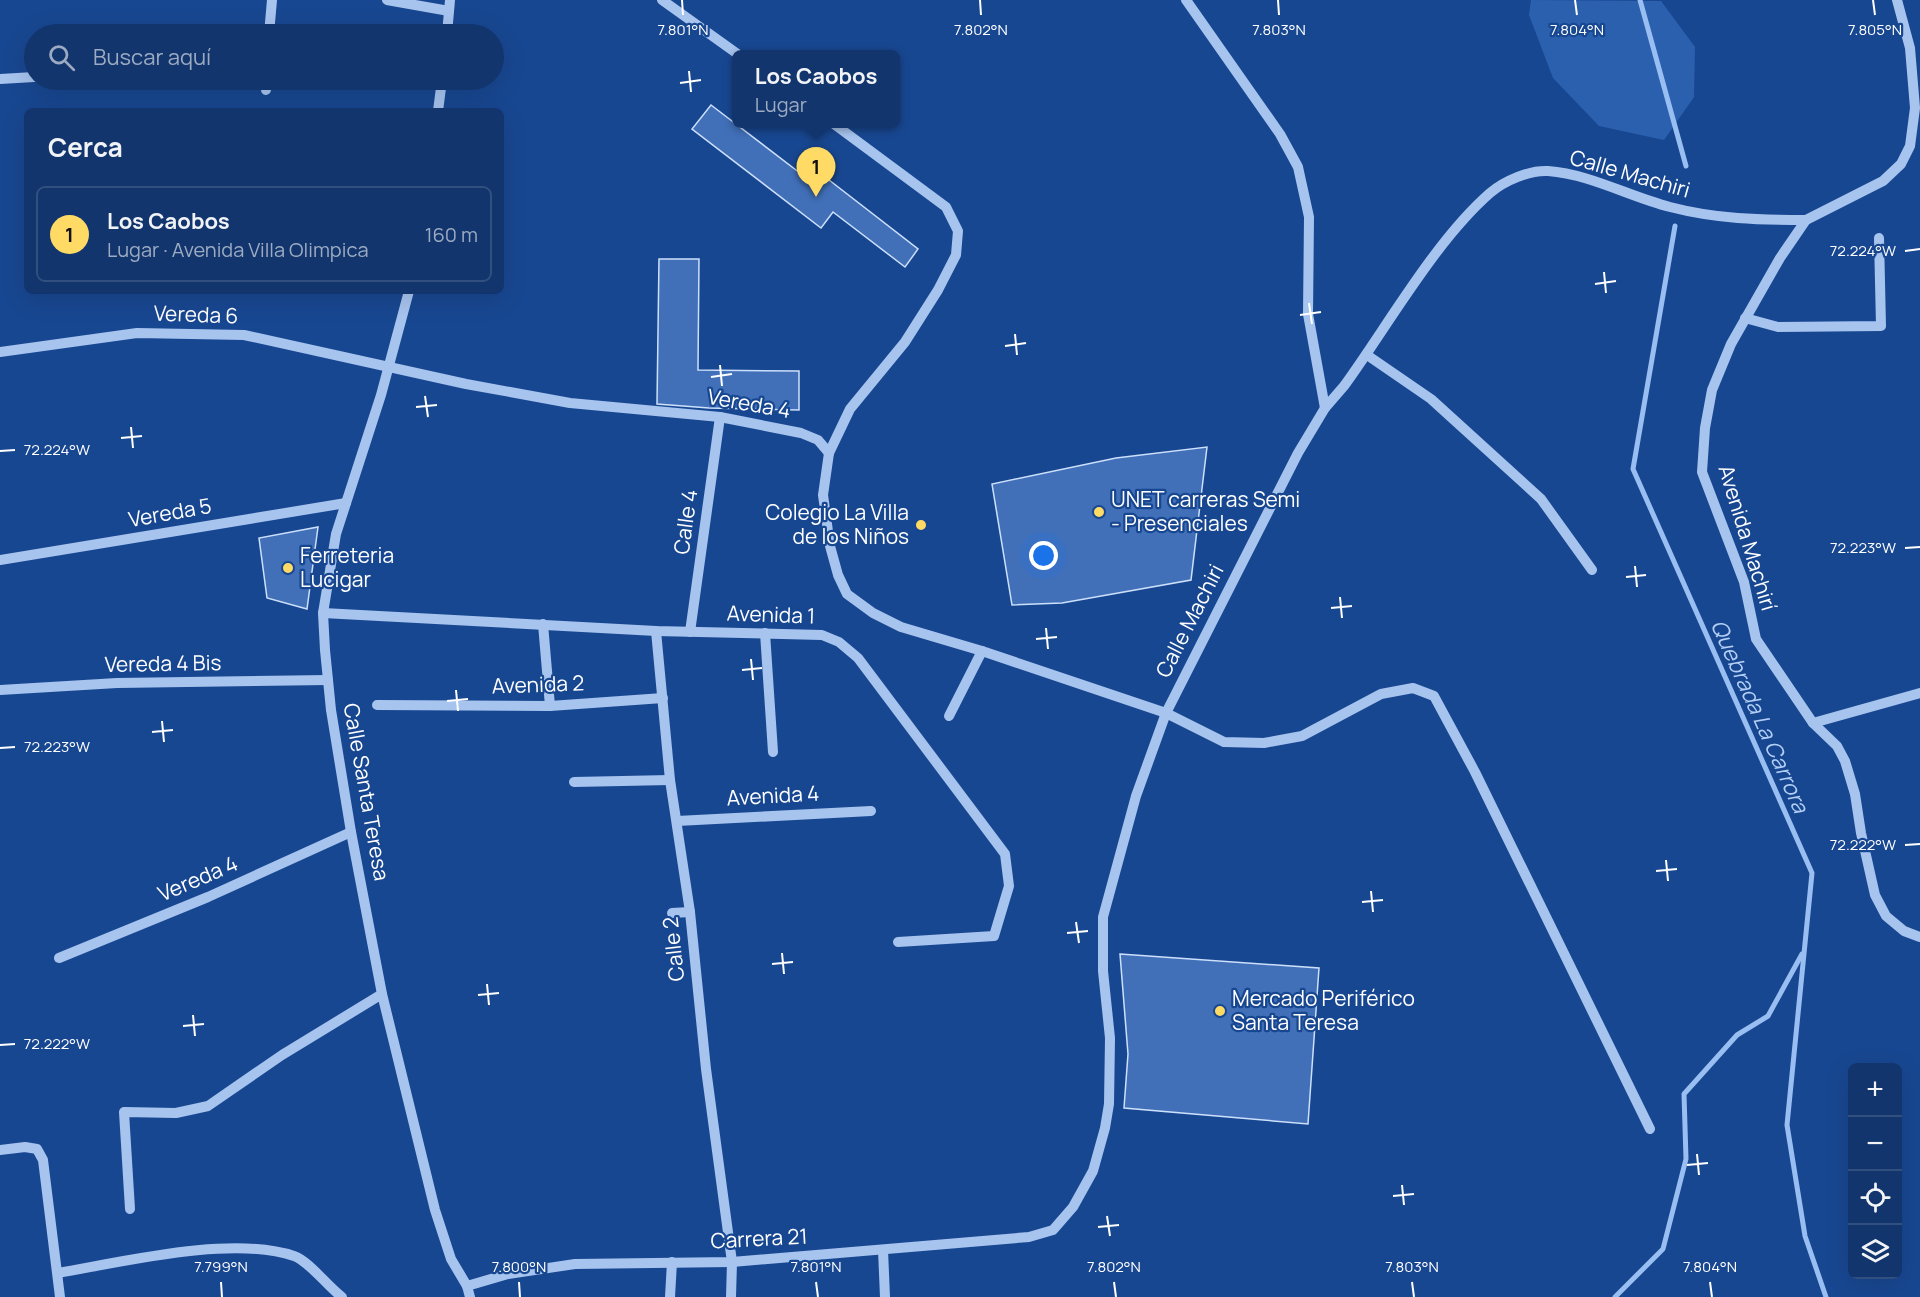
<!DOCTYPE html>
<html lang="es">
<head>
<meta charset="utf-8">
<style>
  body { margin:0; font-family:Manrope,sans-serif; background:#1f4075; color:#f1f3f6 }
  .controls { position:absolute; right:18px; bottom:18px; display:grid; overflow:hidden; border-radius:9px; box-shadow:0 6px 24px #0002 }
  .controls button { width:54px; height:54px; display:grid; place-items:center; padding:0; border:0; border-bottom:2px solid #315080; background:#12356d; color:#f1f3f6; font:30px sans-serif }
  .you { position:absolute; left:1044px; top:556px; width:21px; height:21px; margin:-15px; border:4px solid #fff; border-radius:50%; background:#1a73e8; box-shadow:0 0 0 9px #1a73e833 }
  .badge { display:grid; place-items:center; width:39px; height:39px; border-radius:50%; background:#ffda65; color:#111; font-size:20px; font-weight:700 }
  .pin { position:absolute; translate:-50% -50px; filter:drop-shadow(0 2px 3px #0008) }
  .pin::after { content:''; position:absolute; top:32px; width:21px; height:18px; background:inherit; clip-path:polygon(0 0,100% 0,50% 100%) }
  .popup { position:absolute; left:732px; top:50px; width:168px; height:78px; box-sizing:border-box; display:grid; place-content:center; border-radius:9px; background:#12356d; filter:drop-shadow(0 2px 4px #0005); font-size:20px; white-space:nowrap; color:#9cabc2 }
  .popup b { font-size:22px; color:#f1f3f6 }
  .popup::after { content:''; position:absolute; left:50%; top:100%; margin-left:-12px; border:12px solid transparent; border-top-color:#12356d }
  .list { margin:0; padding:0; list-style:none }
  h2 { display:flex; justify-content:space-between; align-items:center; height:78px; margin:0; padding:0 24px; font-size:26px }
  h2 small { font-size:20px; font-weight:400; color:#9cabc2 }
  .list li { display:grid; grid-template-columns:39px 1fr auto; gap:18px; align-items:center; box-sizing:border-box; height:96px; margin:0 12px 12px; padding:0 12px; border:2px solid #315080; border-radius:9px }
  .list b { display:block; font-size:22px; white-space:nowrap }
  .list p { margin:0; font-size:20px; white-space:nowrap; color:#9cabc2 }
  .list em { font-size:20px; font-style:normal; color:#9cabc2 }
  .icon { flex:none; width:33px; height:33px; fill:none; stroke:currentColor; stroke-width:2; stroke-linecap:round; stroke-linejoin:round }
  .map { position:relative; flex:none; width:1920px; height:1297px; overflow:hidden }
  .search { position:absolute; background:#12356d; box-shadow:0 6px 24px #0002; left:24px; top:24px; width:480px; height:66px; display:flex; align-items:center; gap:15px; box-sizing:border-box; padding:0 21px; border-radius:33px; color:#9cabc2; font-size:22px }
  .panel { position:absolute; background:#12356d; box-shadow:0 6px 24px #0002; left:24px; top:108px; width:480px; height:186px; border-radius:9px }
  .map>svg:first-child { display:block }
</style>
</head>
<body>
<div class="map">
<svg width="1920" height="1297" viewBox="0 0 1920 1297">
  <rect width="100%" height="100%" fill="#184791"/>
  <polygon fill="#2b60af" points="1531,0 1661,1 1695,47 1694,97 1664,140 1599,126 1553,78 1529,15"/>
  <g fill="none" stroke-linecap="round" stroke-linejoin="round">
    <g stroke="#99bef2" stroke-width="5">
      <polyline points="1640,0 1686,166"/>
      <polyline points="1675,226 1633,469 1812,873 1787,1125 1805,1236 1826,1297"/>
      <polyline points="1615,1297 1663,1249 1686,1159 1684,1094 1737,1035 1768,1016 1802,954"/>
    </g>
  </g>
  <g fill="#4170b9" stroke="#cde0fb" stroke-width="1.5">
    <polygon points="711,105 813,183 820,173 918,249 905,267 833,212 821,228 692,129"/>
    <polygon points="659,259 699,259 698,370 799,371 799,410 709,408 657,404"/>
    <polygon points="1207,447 1191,580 1062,603 1012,605 992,484 1116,458"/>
    <polygon points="318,527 307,609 267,598 259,538"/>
    <polygon points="1120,954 1319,968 1308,1124 1124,1108 1128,1054"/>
  </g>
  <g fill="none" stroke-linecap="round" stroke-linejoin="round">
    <g stroke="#a7c4ef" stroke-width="10">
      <polyline points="387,0 449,11"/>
      <polyline points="662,0 739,55"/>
      <polyline points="1186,0 1280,134 1298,167 1309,217 1308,314 1325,408"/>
      <polyline points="1897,0 1910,48 1915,108 1910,146 1901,164 1883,181 1806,220 1780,258 1731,344 1712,390 1705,428 1702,472 1744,582 1756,639 1813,723 1837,746 1845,761 1855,794 1861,833 1875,895 1886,916 1904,931 1920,937"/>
      <polyline points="269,34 272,0"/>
      <polyline points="447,34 450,0"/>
      <polyline points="0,79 34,77"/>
      <polyline points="266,90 267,80"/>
      <polyline points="438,111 442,80"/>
      <polyline points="834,124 946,207 958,231 956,255 938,290 905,342 850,409 829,453 823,495 830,546 838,575 847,594 873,613 901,627 982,651 1166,713 1224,742 1264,743 1302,736 1381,694 1413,688 1434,696 1475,772 1650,1129"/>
      <polyline points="409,291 381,395 336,534 323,613 325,650 331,710 351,832 382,994 435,1210 451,1259 467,1286 470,1297"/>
      <polyline points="1745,318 1778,327 1881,326 1879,238"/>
      <polyline points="0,352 137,333 244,335 466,384 570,403 720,417 801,433 818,440 829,453"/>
      <polyline points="1367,355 1431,399 1541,499 1592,570"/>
      <polyline points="0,560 346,503"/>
      <polyline points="323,613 656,631 822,635 839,642 858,658 1005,854 1009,886 994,936 898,942"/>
      <polyline points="543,624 550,706"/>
      <polyline points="656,631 670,780 690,912 706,1069 732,1262 731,1297"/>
      <polyline points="690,632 720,417"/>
      <polyline points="765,633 773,752"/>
      <polyline points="0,690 117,683 328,680"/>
      <polyline points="377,705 550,706 663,698"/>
      <polyline points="949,716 982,651"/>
      <polyline points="1813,723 1920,693"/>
      <polyline points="574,782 670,780"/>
      <polyline points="677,821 871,811"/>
      <polyline points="672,913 690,912"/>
      <polyline points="59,958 208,897 351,832"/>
      <polyline points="0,1150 25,1147 37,1149 43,1160 60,1297"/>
      <polyline points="130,1209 124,1112 176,1113 208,1106 282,1055 382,994"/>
      <polyline points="883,1250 885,1297"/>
      <path d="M58 1273C122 1262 232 1235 294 1256 309 1261 328 1287 342 1297"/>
      <path d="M467 1286 508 1274 575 1264 732 1262 1029 1237 1053 1230 1073 1207 1093 1171 1105 1128 1109 1104 1110 1038 1103 971V917L1136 796 1166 713 1298 453 1325 408 1344 386C1387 327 1435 241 1490 193 1504 181 1529 170 1548 171 1590 174 1630 197 1670 207 1716 219 1759 220 1806 220"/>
      <polyline points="670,1297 672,1262"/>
    </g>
  </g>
  <path fill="none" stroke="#fff" stroke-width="2" d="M682 0 683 15M980 0 981 15M1278 0 1279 15M1575 0 1577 15M1873 0 1875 15M689 71 691 92M680 83 701 80M1905 251 1920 249M1604 272 1606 293M1595 284 1616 281M1309 303 1312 324M1300 315 1321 312M1015 334 1017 355M1005 346 1026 343M720 365 722 386M711 377 732 374M425 396 428 417M416 407 437 405M131 427 133 448M121 438 142 436M0 451 15 450M1905 548 1920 547M1635 566 1637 587M1626 577 1646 575M1340 597 1342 618M1331 608 1352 606M1046 628 1048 649M1036 639 1057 637M751 659 753 680M742 670 762 668M456 690 458 711M447 701 468 699M162 721 164 742M152 732 173 730M0 748 15 747M1905 845 1920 844M1666 860 1668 881M1656 871 1677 869M1371 891 1373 912M1362 902 1383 900M1076 922 1079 943M1067 933 1088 931M782 953 784 974M772 964 793 962M487 984 489 1005M478 995 499 993M193 1015 195 1036M183 1026 204 1024M0 1045 15 1044M1697 1154 1699 1175M1687 1165 1708 1163M1402 1185 1404 1205M1393 1196 1414 1194M1107 1216 1110 1236M1098 1227 1119 1225M221 1282 222 1297M519 1282 520 1297M816 1282 818 1297M1114 1282 1116 1297M1412 1282 1414 1297M1710 1282 1712 1297"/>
  <g fill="#ffda65" stroke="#184791" stroke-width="2">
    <circle cx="1099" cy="512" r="6"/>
    <circle cx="921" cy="525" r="6"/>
    <circle cx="288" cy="568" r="6"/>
    <circle cx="1220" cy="1011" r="6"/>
  </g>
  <g text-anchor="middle" stroke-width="4.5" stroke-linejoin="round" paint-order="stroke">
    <g font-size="21" fill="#fff" stroke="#184791">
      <text transform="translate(1630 174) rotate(16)" y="7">Calle Machiri</text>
      <text transform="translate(196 315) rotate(2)" y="7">Vereda 6</text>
      <text transform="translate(749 404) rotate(10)" y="7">Vereda 4</text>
      <text transform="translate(170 513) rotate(-10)" y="7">Vereda 5</text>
      <text transform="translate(686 522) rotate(-82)" y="7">Calle 4</text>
      <text transform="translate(1747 538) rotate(73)" y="7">Avenida Machirí</text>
      <text transform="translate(771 615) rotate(2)" y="7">Avenida 1</text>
      <text transform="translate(1190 621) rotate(-63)" y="7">Calle Machiri</text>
      <text transform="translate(163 664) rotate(-1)" y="7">Vereda 4 Bis</text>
      <text transform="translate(538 685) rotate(-2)" y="7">Avenida 2</text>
      <text transform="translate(366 792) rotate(80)" y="7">Calle Santa Teresa</text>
      <text transform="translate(773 796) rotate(-3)" y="7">Avenida 4</text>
      <text transform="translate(198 879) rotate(-23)" y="7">Vereda 4</text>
      <text transform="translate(674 949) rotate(-96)" y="7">Calle 2</text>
      <text transform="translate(759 1239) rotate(-3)" y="7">Carrera 21</text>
    </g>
    <g font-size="21" fill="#fff" stroke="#184791" text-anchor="start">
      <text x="1111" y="507">UNET carreras Semi<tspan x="1111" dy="24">- Presenciales</tspan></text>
      <text x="909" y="520" text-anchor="end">Colegio La Villa<tspan x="909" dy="24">de los Niños</tspan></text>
      <text x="300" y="563">Ferreteria<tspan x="300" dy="24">Lucigar</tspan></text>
      <text x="1232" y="1006">Mercado Periférico<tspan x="1232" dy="24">Santa Teresa</tspan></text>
    </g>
    <g font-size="22" font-style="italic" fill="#b3cff6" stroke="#184791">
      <text transform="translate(1760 716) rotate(66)" y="8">Quebrada La Carrora</text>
    </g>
  </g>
  <g font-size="15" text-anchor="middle" fill="#fff" stroke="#184791" stroke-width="4.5" stroke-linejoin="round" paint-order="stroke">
    <text x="683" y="35">7.801°N</text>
    <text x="981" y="35">7.802°N</text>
    <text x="1279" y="35">7.803°N</text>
    <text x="1577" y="35">7.804°N</text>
    <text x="1875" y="35">7.805°N</text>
    <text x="1863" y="256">72.224°W</text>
    <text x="57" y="455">72.224°W</text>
    <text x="1863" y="553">72.223°W</text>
    <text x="57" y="752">72.223°W</text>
    <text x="1863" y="850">72.222°W</text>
    <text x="57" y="1049">72.222°W</text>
    <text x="221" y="1272">7.799°N</text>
    <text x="519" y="1272">7.800°N</text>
    <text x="816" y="1272">7.801°N</text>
    <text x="1114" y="1272">7.802°N</text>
    <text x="1412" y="1272">7.803°N</text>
    <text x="1710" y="1272">7.804°N</text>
  </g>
</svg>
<div class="controls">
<button>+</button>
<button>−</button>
<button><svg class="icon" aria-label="locate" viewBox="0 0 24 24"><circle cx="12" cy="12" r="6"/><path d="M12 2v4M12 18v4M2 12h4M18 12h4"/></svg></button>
<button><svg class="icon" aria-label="layers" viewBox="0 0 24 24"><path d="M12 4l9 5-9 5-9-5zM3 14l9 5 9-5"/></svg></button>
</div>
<div class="you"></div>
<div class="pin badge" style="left:816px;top:197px">1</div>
<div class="popup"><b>Los Caobos</b>Lugar</div>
<div class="search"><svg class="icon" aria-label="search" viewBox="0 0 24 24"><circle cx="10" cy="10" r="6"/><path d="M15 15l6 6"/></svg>Buscar aquí</div>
<section class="panel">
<h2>Cerca<small></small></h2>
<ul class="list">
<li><span class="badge">1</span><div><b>Los Caobos</b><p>Lugar · Avenida Villa Olimpica</p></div><em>160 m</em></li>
</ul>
</section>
</div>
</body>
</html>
